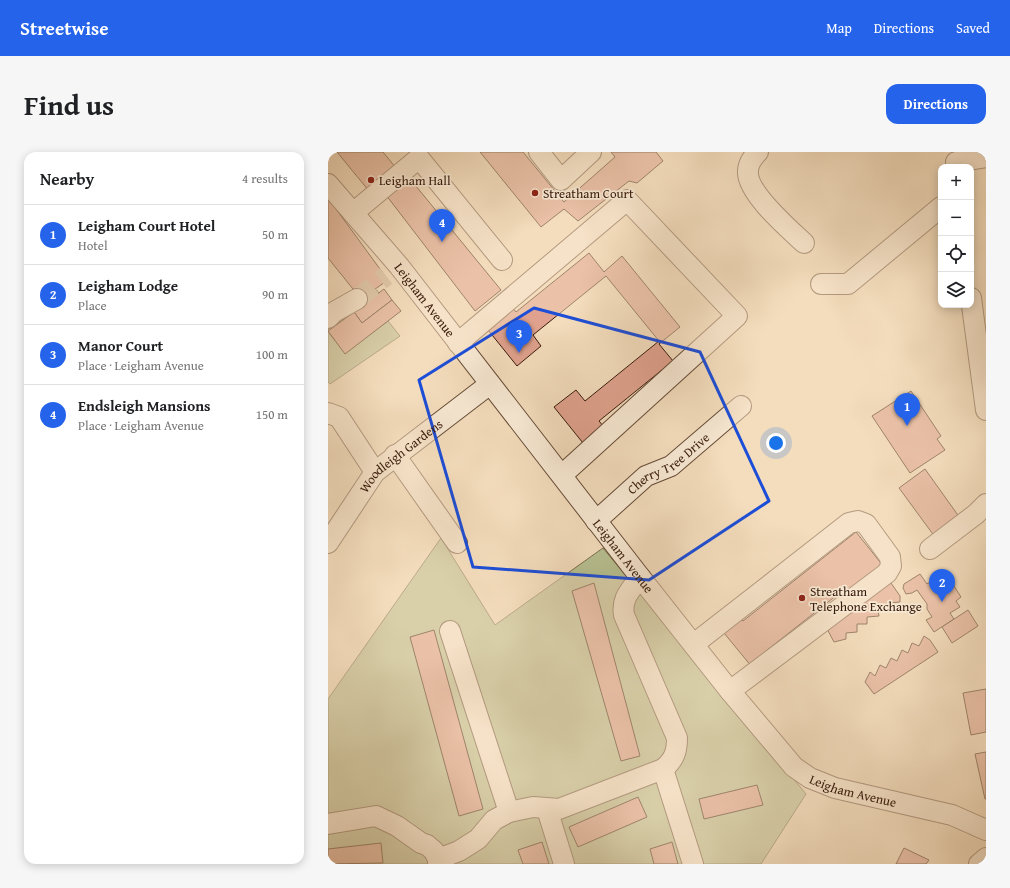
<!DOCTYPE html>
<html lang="en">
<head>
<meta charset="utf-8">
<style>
  body { margin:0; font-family:"Gentium Book Plus",serif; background:#f6f6f6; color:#202124 }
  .controls { position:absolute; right:12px; top:12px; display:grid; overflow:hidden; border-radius:8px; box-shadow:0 2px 10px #0003 }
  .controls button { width:36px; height:36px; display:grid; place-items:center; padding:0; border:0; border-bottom:1px solid #e0e0e0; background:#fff; color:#202124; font:20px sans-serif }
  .you { position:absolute; left:448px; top:291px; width:14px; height:14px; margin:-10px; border:3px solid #fff; border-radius:50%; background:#1a73e8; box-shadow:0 0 0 6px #1a73e833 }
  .badge { display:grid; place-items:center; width:26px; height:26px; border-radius:50%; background:#2563eb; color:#fff; font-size:13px; font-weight:700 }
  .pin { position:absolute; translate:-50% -33px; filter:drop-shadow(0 1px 2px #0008) }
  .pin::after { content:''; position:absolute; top:21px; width:14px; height:12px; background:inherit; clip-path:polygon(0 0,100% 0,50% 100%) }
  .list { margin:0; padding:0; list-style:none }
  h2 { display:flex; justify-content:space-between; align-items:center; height:52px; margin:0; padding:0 16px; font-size:17px }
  h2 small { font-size:13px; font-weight:400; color:#757577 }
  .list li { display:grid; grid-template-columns:26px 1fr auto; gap:12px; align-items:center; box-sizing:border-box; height:60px; padding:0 16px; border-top:1px solid #e0e0e0 }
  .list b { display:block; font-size:15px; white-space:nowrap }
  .list p { margin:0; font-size:13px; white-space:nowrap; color:#757577 }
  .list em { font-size:13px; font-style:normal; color:#757577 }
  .icon { flex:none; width:22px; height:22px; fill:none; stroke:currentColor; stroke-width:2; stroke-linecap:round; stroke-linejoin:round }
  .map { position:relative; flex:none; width:658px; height:712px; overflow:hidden; border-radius:12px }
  header { display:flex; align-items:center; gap:24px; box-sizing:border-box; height:56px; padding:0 20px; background:#2563eb; color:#fff }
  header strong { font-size:19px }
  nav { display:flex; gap:22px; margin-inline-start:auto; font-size:14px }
  .intro { display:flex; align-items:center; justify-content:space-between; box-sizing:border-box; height:96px; padding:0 24px }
  h1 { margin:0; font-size:28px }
  .button { padding:10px 18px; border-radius:12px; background:#2563eb; color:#fff; font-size:14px; font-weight:700 }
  main { display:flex; gap:24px; padding:0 24px }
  aside { flex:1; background:#fff; border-radius:12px; box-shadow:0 2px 10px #0003 }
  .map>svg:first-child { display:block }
</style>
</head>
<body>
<header>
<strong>Streetwise</strong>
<nav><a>Map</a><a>Directions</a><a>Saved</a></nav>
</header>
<div class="intro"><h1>Find us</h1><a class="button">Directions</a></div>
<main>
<aside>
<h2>Nearby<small>4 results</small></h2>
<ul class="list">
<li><span class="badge">1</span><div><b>Leigham Court Hotel</b><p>Hotel</p></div><em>50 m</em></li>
<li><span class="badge">2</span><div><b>Leigham Lodge</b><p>Place</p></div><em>90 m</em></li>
<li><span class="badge">3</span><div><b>Manor Court</b><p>Place · Leigham Avenue</p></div><em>100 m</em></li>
<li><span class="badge">4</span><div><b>Endsleigh Mansions</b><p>Place · Leigham Avenue</p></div><em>150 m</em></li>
</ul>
</aside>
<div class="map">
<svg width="658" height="712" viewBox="0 0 658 712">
  <rect width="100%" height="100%" fill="#f4ddbd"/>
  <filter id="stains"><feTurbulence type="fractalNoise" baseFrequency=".005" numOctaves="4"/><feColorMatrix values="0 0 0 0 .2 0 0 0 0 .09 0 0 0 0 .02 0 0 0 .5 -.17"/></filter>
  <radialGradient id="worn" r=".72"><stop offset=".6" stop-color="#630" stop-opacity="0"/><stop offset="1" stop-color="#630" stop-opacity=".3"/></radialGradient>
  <g fill="#b8c293" stroke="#786e4e">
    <polygon points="49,138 51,141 0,180 17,201 60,169 72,184 2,232 0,230 0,176"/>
    <polygon points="113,386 167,473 275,396 478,642 433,712 0,712 0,547"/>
  </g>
  <g fill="#e0a28e" stroke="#371a0a">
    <polygon points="9,0 55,0 68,16 41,39"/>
    <polygon points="152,0 195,0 236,50 287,5 283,0 328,0 335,9 309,31 301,29 250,69 236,57 213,75"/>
    <polygon points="83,28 173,138 147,159 58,43"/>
    <polygon points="0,46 60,128 33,147 0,106"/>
    <polygon points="261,101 276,120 294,104 352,175 331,192 345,209 271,269 276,275 255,291 226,255 248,238 257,249 331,189 278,124 205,183 213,194 189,214 156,173 181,152 188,160"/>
    <polygon points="56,137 64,148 34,171 26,160"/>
    <polygon points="64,148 73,159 17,202 0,179 26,160 34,171"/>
    <polygon points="583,239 613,284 609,287 617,298 582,321 544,264"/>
    <polygon points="597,317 632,366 607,385 571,336"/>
    <polygon points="528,380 556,415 515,449 509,443 438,499 441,502 424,515 396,481 413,467 415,469"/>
    <polygon points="617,420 633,445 628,449 632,455 622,461 626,467 606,480 598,468 604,465 599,457 599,452 589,438 584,441 578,442 575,436 576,432 592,422 599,432"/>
    <polygon points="266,431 312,604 293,609 244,439"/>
    <polygon points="563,431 572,444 572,450 561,451 561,458 550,458 551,464 539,465 539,472 529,472 529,480 518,481 518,487 506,490 498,475"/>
    <polygon points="640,458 650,474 624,491 614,475"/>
    <polygon points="106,478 155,657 131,664 82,485"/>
    <polygon points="596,484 602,488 610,500 546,542 537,530 542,520 547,524 552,513 558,516 563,506 569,509 574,498 580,501 584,491 591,494"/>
    <polygon points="658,537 658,580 643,583 635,541"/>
    <polygon points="658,600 658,647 657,647 647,602"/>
    <polygon points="429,633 435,653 376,667 371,647"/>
    <polygon points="310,645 319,665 250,695 241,675"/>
    <polygon points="214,690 221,712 195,712 190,698"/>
    <polygon points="344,690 350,712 326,712 322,697"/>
    <polygon points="53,691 55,711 0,712 0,697"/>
    <polygon points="576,696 601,708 598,712 568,712"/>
  </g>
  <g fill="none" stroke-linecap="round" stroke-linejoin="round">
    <polyline stroke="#ceb699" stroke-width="20" stroke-dasharray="20 10" stroke-linecap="butt" points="29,147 58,124"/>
    <g stroke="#664b37" stroke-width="22">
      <g id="minor">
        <polyline points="211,0 233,28 263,0"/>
        <path d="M430 0C425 5 420 11 420 19 418 40 461 77 476 91"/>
        <polyline points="628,10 658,5"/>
        <path id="s1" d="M0 32 71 114 312 425 402 539 466 615 482 626 507 636 624 663 658 678"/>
        <polyline points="25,61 91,6 174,108"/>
        <polyline points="493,132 520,132 613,55"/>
        <polyline points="643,146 658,258"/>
        <polyline points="0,166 6,160 29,147"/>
        <polyline points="130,191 299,48 409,164 234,323"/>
        <polyline points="0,261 11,265 47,320"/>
        <polyline points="67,303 129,391"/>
        <path id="s2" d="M268 369 318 324 343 314 413 254"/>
        <path id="s3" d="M0 391 47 320 162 232"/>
        <polyline points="602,397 648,362 658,352"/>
        <polyline points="122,479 181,660"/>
        <polyline points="366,492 521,371 530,369 538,372 562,405 563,414 559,421 402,539"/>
        <polyline points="335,617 365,712"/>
        <polyline points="219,657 236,712"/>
        <polyline points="0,672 48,664 69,674 93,691 99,693 106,699 110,707"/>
        <path d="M110 712V707L131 699 150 687 166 668 181 660 205 655 231 657 335 617C346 608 349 600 349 586L296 463C293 446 303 438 312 425"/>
        <polyline points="651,712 658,706"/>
      </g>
    </g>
    <use href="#minor" stroke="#f8e9d4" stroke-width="20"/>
  </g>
  <path d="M0 0H658V712H0ZM206 156 372 200 441 349 321 428 145 415 91 228Z" fill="#f4ddbd" fill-opacity=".55" fill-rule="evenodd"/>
  <path fill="none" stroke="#1d4ed8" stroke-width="3" stroke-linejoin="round" d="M206 156 372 200 441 349 321 428 145 415 91 228Z"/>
  <g fill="#8f2418" stroke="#f8e9d4" stroke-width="1.5">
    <circle cx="43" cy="28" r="4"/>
    <circle cx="207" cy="41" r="4"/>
    <circle cx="474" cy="446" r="4"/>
  </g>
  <g text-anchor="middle" stroke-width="3.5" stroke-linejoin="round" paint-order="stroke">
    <g font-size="13" fill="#371a0a" stroke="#f8e9d4" text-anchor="start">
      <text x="51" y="33">Leigham Hall</text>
      <text x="215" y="46">Streatham Court</text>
      <text x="482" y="444">Streatham<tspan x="482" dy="15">Telephone Exchange</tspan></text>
    </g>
    <g font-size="13" fill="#371a0a" stroke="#f8e9d4">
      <text dy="5" stroke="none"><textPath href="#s1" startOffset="151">Leigham Avenue</textPath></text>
      <text dy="5" stroke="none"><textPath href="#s3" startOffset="115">Woodleigh Gardens</textPath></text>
      <text dy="5" stroke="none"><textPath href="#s2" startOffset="93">Cherry Tree Drive</textPath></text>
      <text dy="5" stroke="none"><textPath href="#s1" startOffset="475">Leigham Avenue</textPath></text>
      <text dy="5" stroke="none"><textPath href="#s1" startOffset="811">Leigham Avenue</textPath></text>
    </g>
  </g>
  <rect width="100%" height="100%" filter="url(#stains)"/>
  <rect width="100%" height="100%" fill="url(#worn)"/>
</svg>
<div class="controls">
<button>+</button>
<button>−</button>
<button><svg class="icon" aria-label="locate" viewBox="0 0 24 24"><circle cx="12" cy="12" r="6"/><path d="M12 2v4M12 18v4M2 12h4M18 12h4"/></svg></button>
<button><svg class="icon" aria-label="layers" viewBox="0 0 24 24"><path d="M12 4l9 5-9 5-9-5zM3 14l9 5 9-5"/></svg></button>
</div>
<div class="you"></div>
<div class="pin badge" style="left:579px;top:274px">1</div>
<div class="pin badge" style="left:614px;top:450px">2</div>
<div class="pin badge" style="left:191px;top:201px">3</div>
<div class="pin badge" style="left:114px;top:90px">4</div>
</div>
</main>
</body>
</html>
